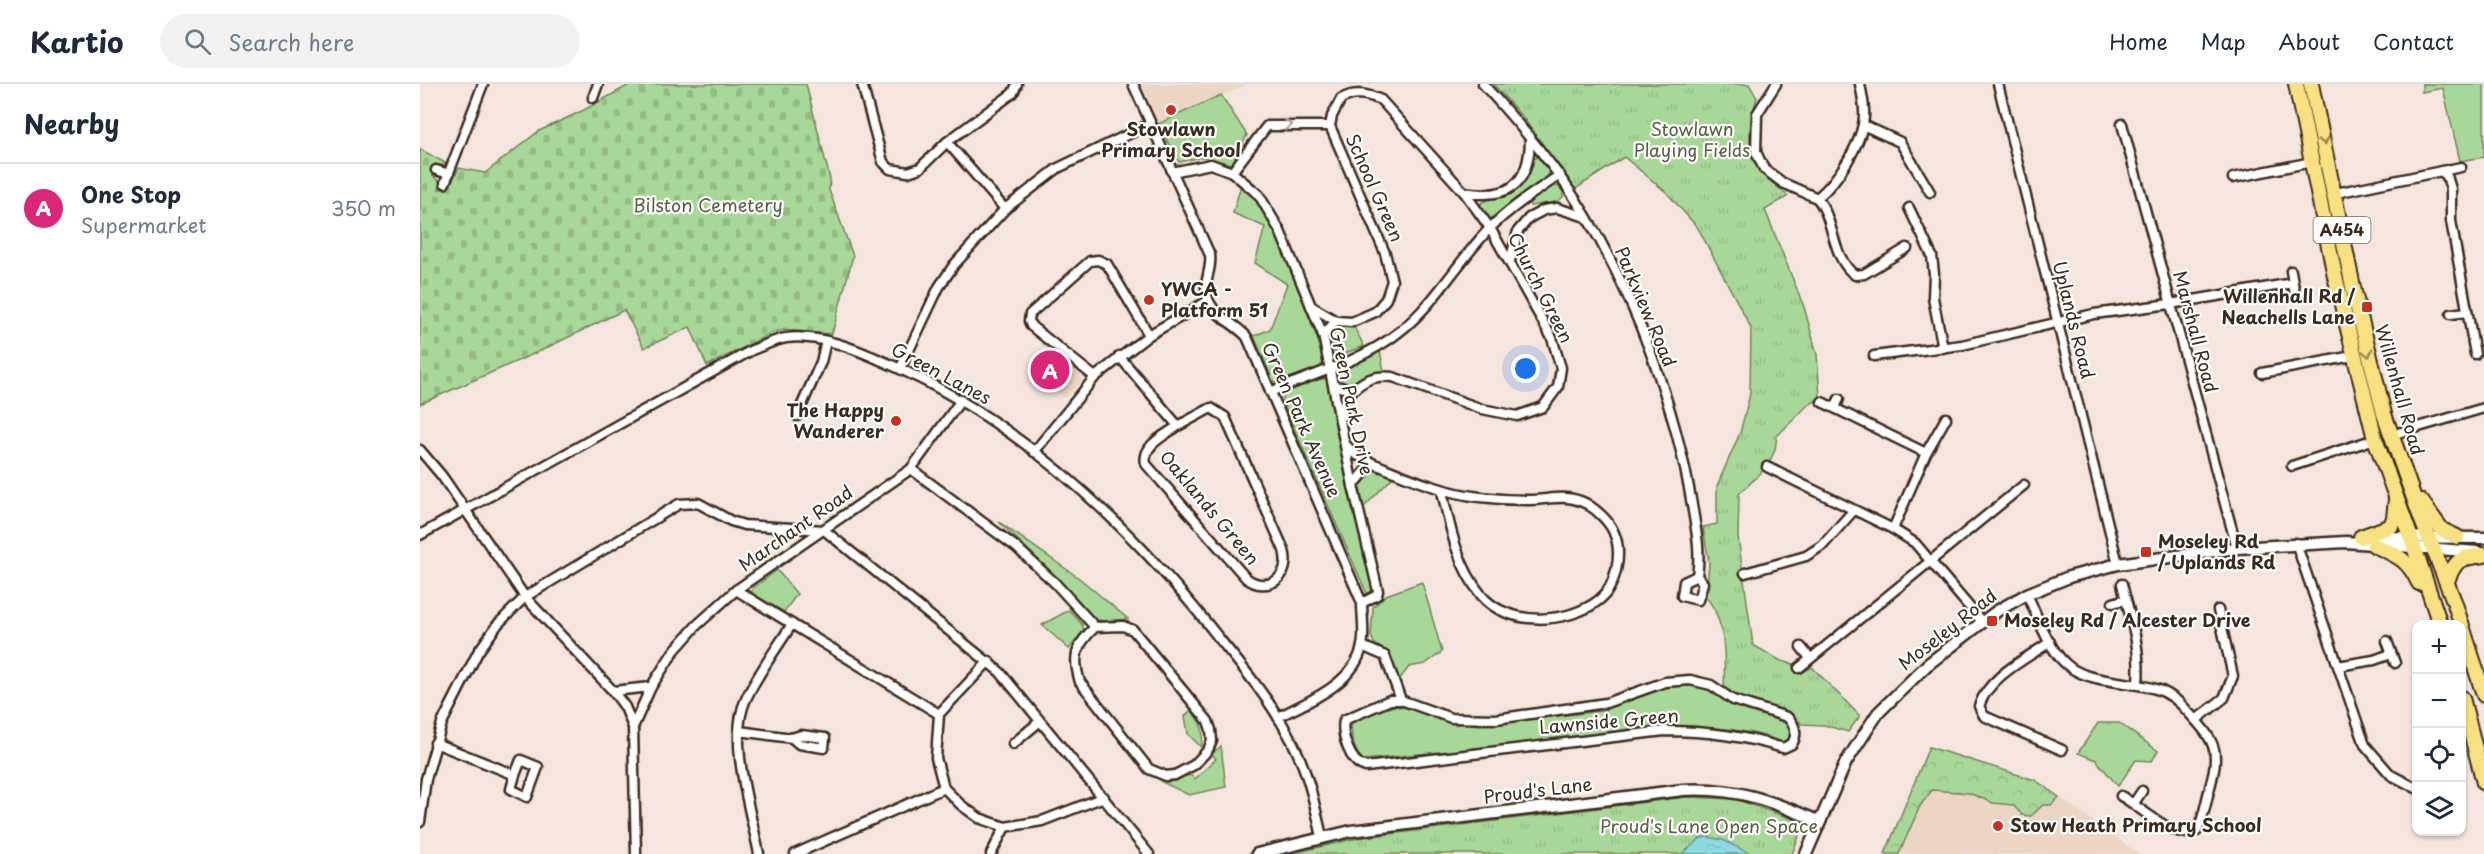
<!DOCTYPE html>
<html lang="en">
<head>
<meta charset="utf-8">
<style>
  body { margin:0; font-family:"Playpen Sans",sans-serif; background:#f2f2f3; color:#1f2937 }
  .controls { position:absolute; right:18px; bottom:18px; display:grid; overflow:hidden; border-radius:12px; box-shadow:0 2px 4px #0004 }
  .controls button { width:54px; height:54px; display:grid; place-items:center; padding:0; border:0; border-bottom:2px solid #e0e1e3; background:#fff; color:#1f2937; font:30px sans-serif }
  .you { position:absolute; left:1106px; top:285px; width:21px; height:21px; margin:-15px; border:4px solid #fff; border-radius:50%; background:#1a73e8; box-shadow:0 0 0 9px #1a73e833 }
  .badge { display:grid; place-items:center; width:39px; height:39px; border-radius:50%; background:#db2777; color:#fff; font-size:20px; font-weight:700 }
  .pin { position:absolute; translate:-50% -50%; border:3px solid #fff; box-shadow:0 2px 6px #0006 }
  .list { margin:0; padding:0; list-style:none }
  h2 { display:flex; justify-content:space-between; align-items:center; height:78px; margin:0; padding:0 24px; font-size:26px }
  h2 small { font-size:20px; font-weight:400; color:#747a83 }
  .list li { display:grid; grid-template-columns:39px 1fr auto; gap:18px; align-items:center; box-sizing:border-box; height:90px; padding:0 24px; border-top:2px solid #e0e1e3 }
  .list b { display:block; font-size:22px; white-space:nowrap }
  .list p { margin:0; font-size:20px; white-space:nowrap; color:#747a83 }
  .list em { font-size:20px; font-style:normal; color:#747a83 }
  .icon { flex:none; width:33px; height:33px; fill:none; stroke:currentColor; stroke-width:2; stroke-linecap:round; stroke-linejoin:round }
  .map { position:relative; flex:none; width:2064px; height:770px; overflow:hidden }
  header { display:flex; align-items:center; gap:36px; box-sizing:border-box; height:84px; padding:0 30px; background:#fff; border-bottom:2px solid #e0e1e3 }
  header strong { font-size:28px }
  nav { display:flex; gap:33px; margin-inline-start:auto; font-size:21px }
  .search { width:420px; height:54px; background:#f2f2f3; display:flex; align-items:center; gap:15px; box-sizing:border-box; padding:0 21px; border-radius:33px; color:#747a83; font-size:22px }
  main { display:flex }
  aside { flex:1; background:#fff }
  .map>svg:first-child { display:block }
</style>
</head>
<body>
<header>
<strong>Kartio</strong>
<div class="search"><svg class="icon" aria-label="search" viewBox="0 0 24 24"><circle cx="10" cy="10" r="6"/><path d="M15 15l6 6"/></svg>Search here</div>
<nav><a>Home</a><a>Map</a><a>About</a><a>Contact</a></nav>
</header>
<main>
<aside>
<h2>Nearby<small></small></h2>
<ul class="list">
<li><span class="badge">A</span><div><b>One Stop</b><p>Supermarket</p></div><em>350 m</em></li>
</ul>
</aside>
<div class="map">
<svg width="2064" height="770" viewBox="0 0 2064 770">
  <defs>
    <pattern id="forest-crowns" width="20" height="18" patternUnits="userSpaceOnUse" patternTransform="scale(1.5)"><rect width="20" height="18" fill="#a8d898"/><path d="M2 6a3 3 0 1 1 6 0M12 15a3 3 0 1 1 6 0" fill="none" stroke="#92ba83"/></pattern>
    <pattern id="cemetery-stones" width="16" height="16" patternUnits="userSpaceOnUse" patternTransform="scale(1.5)"><rect width="16" height="16" fill="#a8d898"/><path d="M2 7V4a2 2 0 0 1 4 0v3zM10 15v-3a2 2 0 0 1 4 0v3z" fill="#92ba83"/></pattern>
    <pattern id="park-tufts" width="24" height="20" patternUnits="userSpaceOnUse" patternTransform="scale(1.5)"><rect width="24" height="20" fill="#a8d898"/><path d="M3 7l-1-3M5 7V3M7 7l1-3M15 17l-1-3M17 17v-4M19 17l1-3" fill="none" stroke="#92ba83"/></pattern>
    <pattern id="water-ripples" width="26" height="14" patternUnits="userSpaceOnUse" patternTransform="scale(1.5)"><rect width="26" height="14" fill="#8adbe0"/><path d="M2 4q2-2 4 0t4 0M15 11q2-2 4 0t4 0" fill="none" stroke="#78bcc0"/></pattern>
  </defs>
  <rect width="100%" height="100%" fill="#f4e6dc"/>
  <filter id="ink" filterUnits="userSpaceOnUse"><feTurbulence type="fractalNoise" baseFrequency=".0167" numOctaves="2"/><feDisplacementMap in="SourceGraphic" scale="12" xChannelSelector="R" yChannelSelector="G"/><feConvolveMatrix kernelMatrix="1 2 1 2 8 2 1 2 1" color-interpolation-filters="sRGB"/></filter>
  <g filter="url(#ink)">
    <g fill="#ecd5c4">
      <polygon points="721,0 828,0 738,40"/>
      <polygon points="632,266 661,291 662,296 645,314 612,290"/>
      <polygon points="1509,663 1615,696 1719,770 1465,770"/>
    </g>
    <g fill="#a8d898" stroke="#72815b" stroke-width="1.5">
      <polygon points="2002,0 2064,0 2064,73 2040,77 2023,4 2002,8"/>
      <polygon points="801,11 827,51 812,80 782,73 759,78 738,40"/>
      <path d="M1119 72 1130 87 1127 93 1095 115 1070 136 1060 122 1062 118C1086 111 1107 101 1113 75Z"/>
      <polygon points="821,101 835,113 859,152 904,273 904,278 899,283 858,299 853,297 834,252 850,245 867,200 835,179 845,143 813,129"/>
      <polygon points="1138,102 1143,108 1143,113 1137,118 1110,122 1108,118 1130,103"/>
      <polygon points="924,242 934,243 944,262 923,270 915,268 910,252 916,245"/>
      <polygon points="960,267 964,287 925,300 922,298 921,286"/>
      <polygon points="900,295 908,295 912,310 934,431 955,506 948,512 862,317 865,309"/>
      <polygon points="957,386 974,392 942,425 940,398 948,389"/>
      <polygon points="579,438 659,494 708,535 684,537 674,535 665,528 634,491"/>
      <polygon points="357,486 377,510 364,528 332,510 332,505"/>
      <polygon points="1002,498 1022,568 1005,580 989,583 979,596 970,573 954,559 951,552 953,523 966,511"/>
      <polygon points="649,526 662,540 664,547 649,565 622,541"/>
      <path d="M1273 602 1291 604 1308 617 1361 636 1369 641 1372 646 1371 654 1360 660C1355 658 1353 655 1349 653 1275 632 1199 649 1125 657 1065 664 1004 669 943 676 934 667 931 652 931 639L938 633 974 622 994 625 1038 638 1060 641 1181 627 1249 603Z"/>
      <path d="M771 626C782 640 785 647 781 663L768 650 765 632Z"/>
      <polygon points="1678,639 1699,639 1738,667 1732,677 1716,676 1698,702 1676,676 1658,669"/>
      <polygon points="801,662 806,703 769,711 742,698 771,691 775,695 796,675 792,670"/>
    </g>
    <polygon fill="url(#forest-crowns)" stroke="#72815b" stroke-width="1.5" points="1509,663 1615,696 1639,713 1631,721 1623,721 1611,732 1602,731 1593,721 1573,719 1549,709 1512,706 1500,722 1479,770 1465,770"/>
    <polygon fill="url(#cemetery-stones)" stroke="#72815b" stroke-width="1.5" points="211,0 386,0 410,95 409,106 433,172 412,250 365,246 353,248 287,282 270,243 224,264 204,226 120,267 0,320 0,65 27,80 16,83 13,92 21,99 19,105 28,105 39,84 65,89 119,47 164,26"/>
    <g fill="url(#park-tufts)" stroke="#72815b" stroke-width="1.5">
      <path d="M1073 0H1329L1337 14C1329 38 1324 69 1343 90 1350 98 1360 104 1368 112L1345 126 1384 223 1397 270 1400 314 1387 322 1357 352 1355 366 1347 383 1319 410 1318 453 1333 561 1361 577 1374 580 1382 589 1392 583 1440 632 1428 648 1404 641 1382 640 1372 632 1304 607C1305 576 1307 538 1286 513L1289 479 1283 443 1297 440V402L1320 349 1330 310 1331 244 1278 144 1246 108 1204 73 1154 106 1104 35Z"/>
      <polygon points="1267,713 1315,715 1384,739 1372,770 870,770 938,754"/>
    </g>
    <polygon fill="url(#water-ripples)" stroke="#6a9492" stroke-width="1.5" points="1288,753 1303,756 1331,770 1262,770 1281,754"/>
    <g fill="none" stroke-linecap="round" stroke-linejoin="round">
      <g stroke="#3b2a1e" stroke-width="13">
        <g id="minor">
          <polyline points="442,0 463,78 470,85 488,88 500,84 527,58 593,9 597,0"/>
          <path d="M713 0 790 171C792 182 786 193 786 204 786 230 813 237 827 253L942 519C942 532 945 549 942 562 935 599 888 618 858 633"/>
          <path d="M1063 0C1101 42 1137 84 1166 132 1216 215 1256 325 1272 421 1276 446 1281 466 1277 492L1264 498 1262 512 1278 516 1283 499 1277 492"/>
          <polyline points="1356,0 1337,30 1336,68 1344,85 1363,99 1397,114"/>
          <path d="M1440 0C1442 11 1445 23 1444 33 1442 60 1417 98 1397 114 1415 135 1411 174 1435 191L1444 190 1487 164"/>
          <polyline points="1578,0 1698,480"/>
          <polyline points="173,14 178,0"/>
          <polyline points="1702,40 1817,464"/>
          <polyline points="1443,41 1480,58 1510,108"/>
          <polyline points="527,58 585,125"/>
          <polyline points="16,86 29,90"/>
          <polyline points="2021,87 2027,92 2031,105 2031,137 2055,270"/>
          <polyline points="752,88 791,80 812,88 839,111 860,147 903,251 933,402 958,507 957,511 942,519"/>
          <polyline points="812,88 847,42 910,42"/>
          <polyline points="1813,94 1892,78"/>
          <polyline points="25,99 63,0"/>
          <path d="M1044 108C1089 116 1110 101 1110 53"/>
          <polyline points="1911,110 2041,83"/>
          <polyline points="1489,124 1512,172 1514,190 1513,214 1523,264"/>
          <polyline points="1090,177 1098,147 1109,134 1124,126 1137,124 1166,133"/>
          <polyline points="1871,187 1875,211"/>
          <polyline points="891,222 916,237"/>
          <polyline points="2031,230 2047,228"/>
          <path d="M903 251 916 237 932 238 955 228 966 215 972 197 965 169 910 42 912 32 921 15C935 7 947 10 961 16L1044 108 1070 144 1132 254 1141 284 1138 303 1123 323 1097 332 1062 325 973 293C956 291 945 295 933 306L915 302"/>
          <path d="M699 272 758 342 791 324 805 333 864 466C872 494 847 510 826 494L726 380C722 361 744 352 758 342"/>
          <polyline points="1454,272 1542,261 1674,230 1750,220 1873,199"/>
          <polyline points="480,285 519,203 534,181 585,125 638,84 730,40"/>
          <polyline points="1842,289 1933,272"/>
          <polyline points="675,293 611,242 609,237 610,230 670,177 678,176 687,180 729,251"/>
          <path d="M850 308C893 290 943 277 979 248 1016 219 1038 177 1070 144 1090 124 1116 107 1140 91"/>
          <polyline points="1402,318 1506,369"/>
          <polyline points="1415,324 1419,315"/>
          <polyline points="377,332 401,278 406,257"/>
          <polyline points="921,333 926,316 933,306"/>
          <polyline points="1971,351 2064,324"/>
          <polyline points="926,361 933,369 952,379"/>
          <polyline points="0,366 22,392 105,513 193,607 205,623 213,643 216,770"/>
          <polyline points="614,368 675,293 729,251 788,217"/>
          <polyline points="1872,382 1955,355"/>
          <polyline points="1347,383 1473,445 1495,459 1562,538"/>
          <path d="M491 385 596 463 635 499 675 543 703 542 713 546 788 637 791 646 792 657 788 666 774 681 755 691 746 692 729 685 660 598C652 573 656 561 675 543"/>
          <path d="M933 402 952 379C987 393 1022 409 1060 413 1076 415 1093 416 1109 416 1130 416 1147 409 1167 420 1177 426 1190 438 1194 449 1203 469 1196 503 1179 516 1149 540 1088 543 1062 512 1037 482 1030 443 1022 407"/>
          <polyline points="1473,445 1506,369 1526,334"/>
          <path d="M0 451 332 266C343 262 354 256 366 254 400 250 436 265 467 279 601 337 713 444 802 558 826 587 850 617 868 650 887 683 894 717 902 753"/>
          <polyline points="1876,459 1945,661 1971,691 1996,704"/>
          <polyline points="1325,489 1386,472 1403,461 1433,427"/>
          <path d="M1702 500C1711 537 1721 561 1718 600"/>
          <polyline points="316,506 519,630"/>
          <path d="M1607 510C1618 533 1629 569 1651 584 1673 599 1711 597 1736 605 1750 609 1760 618 1769 629 1800 662 1799 669 1788 711 1785 723 1783 736 1777 747 1756 758 1721 723 1701 712"/>
          <polyline points="1693,519 1706,515"/>
          <polyline points="1967,557 1975,579"/>
          <path d="M1630 558C1606 575 1569 592 1559 622L1564 632 1642 666"/>
          <path d="M942 562 965 572 981 616 1031 634 1076 635 1186 619 1245 598 1270 596 1291 601 1313 616 1367 633C1375 640 1378 650 1372 660L1363 664C1325 652 1283 647 1244 647L946 683C930 680 921 651 924 636L970 616H981"/>
          <polyline points="1381,563 1390,574"/>
          <polyline points="569,577 519,630 516,674 524,704 541,721 559,734 585,743 622,737 684,713"/>
          <polyline points="1918,582 1954,576 1971,570"/>
          <polyline points="1379,584 1604,401"/>
          <polyline points="193,607 231,603"/>
          <polyline points="1776,636 1804,614 1813,592 1798,526"/>
          <polyline points="213,643 231,603 254,567 277,541 316,506 491,385 541,316"/>
          <polyline points="319,647 372,654 381,651 405,654 404,664 379,660 372,654"/>
          <polyline points="15,659 95,691 101,676 118,683 107,713 91,705 95,691"/>
          <polyline points="593,660 619,638"/>
          <polyline points="1714,719 1722,707"/>
          <polyline points="0,738 6,695 22,639 58,568 78,540 105,513 259,420 278,419 311,437 324,441 404,446 580,588 729,770"/>
          <path d="M339 770C331 727 307 655 326 615 338 589 357 564 372 540"/>
          <polyline points="375,770 524,704"/>
          <polyline points="571,770 585,743"/>
        </g>
      </g>
      <g stroke="#3b2a1e" stroke-width="15">
        <g id="tertiary">
          <polyline points="1947,453 2064,454"/>
          <path d="M837 770 931 747 1263 706C1316 703 1352 717 1400 738"/>
          <polyline points="1386,770 1426,678 1458,629 1507,581 1577,527 1607,510 1649,493 1698,480 1817,464 1926,458 2058,468"/>
        </g>
      </g>
      <g stroke="#3b2a1e" stroke-width="18">
        <g id="trunk">
          <polyline points="1876,0 1915,192 1955,355 1991,454 2020,540"/>
          <polyline points="1891,0 1934,208 1964,330 2001,434 2034,517 2064,611"/>
          <polyline points="2001,417 2022,446 2037,453"/>
          <polyline points="1941,453 1971,442 1974,434 1976,415"/>
          <path d="M1954 461C1978 472 1988 475 1999 499"/>
          <path d="M2027 497C2036 474 2040 474 2064 471"/>
          <polyline points="2042,614 2064,699"/>
        </g>
      </g>
      <use href="#minor" stroke="#fff" stroke-width="8"/>
      <use href="#tertiary" stroke="#fff" stroke-width="10"/>
      <use href="#trunk" stroke="#f8e181" stroke-width="14"/>
    </g>
    <defs><path id="oneway-chevron" d="M-2-3.5L2.5 0L-2 3.5" fill="none" stroke-width="1.6" stroke-linecap="round" stroke-linejoin="round" transform="scale(1.5)"/></defs>
    <use stroke="#a79f9a" href="#oneway-chevron" transform="translate(868 41) rotate(1)"/>
    <g stroke="#9a8650">
      <use href="#oneway-chevron" transform="translate(1904 57) rotate(78)"/>
      <use href="#oneway-chevron" transform="translate(1948 269) rotate(76)"/>
    </g>
  </g>
  <g fill="#c8321e" stroke="#fff" stroke-width="2">
    <circle cx="751" cy="26" r="6"/>
    <circle cx="729" cy="216" r="6"/>
    <rect x="1941" y="217" width="12" height="12" rx="3"/>
    <circle cx="476" cy="337" r="6"/>
    <rect x="1720" y="462" width="12" height="12" rx="3"/>
    <rect x="1566" y="531" width="12" height="12" rx="3"/>
    <circle cx="1578" cy="742" r="6"/>
  </g>
  <g text-anchor="middle" stroke-width="4.5" stroke-linejoin="round" paint-order="stroke">
    <rect fill="#fff" stroke="#766a62" stroke-width="1.5" x="1893.5" y="133" width="57" height="26" rx="4.5"/>
    <g font-size="16" font-weight="bold" fill="#3b2a1e">
      <text x="1922" y="152">A454</text>
    </g>
    <g font-size="18" font-weight="bold" fill="#3b2a1e" stroke="#fff" text-anchor="start">
      <text x="751" y="52" text-anchor="middle">Stowlawn<tspan x="751" dy="21">Primary School</tspan></text>
      <text x="741" y="212">YWCA -<tspan x="741" dy="21">Platform 51</tspan></text>
      <text x="1935" y="219" text-anchor="end">Willenhall Rd /<tspan x="1935" dy="21">Neachells Lane</tspan></text>
      <text x="464" y="333" text-anchor="end">The Happy<tspan x="464" dy="21">Wanderer</tspan></text>
      <text x="1738" y="464">Moseley Rd<tspan x="1738" dy="21">/ Uplands Rd</tspan></text>
      <text x="1584" y="543">Moseley Rd / Alcester Drive</text>
      <text x="1590" y="748">Stow Heath Primary School</text>
    </g>
    <g font-size="18" fill="#5c5e43" stroke="#fff">
      <text x="1272" y="52">Stowlawn<tspan x="1272" dy="21">Playing Fields</tspan></text>
      <text x="288" y="128">Bilston Cemetery</text>
      <text x="1289" y="749">Proud's Lane Open Space</text>
    </g>
    <g font-size="18" fill="#3b2a1e" stroke="#fff">
      <text transform="translate(954 104) rotate(66)" y="6">School Green</text>
      <text transform="translate(1120 204) rotate(63)" y="6">Church Green</text>
      <text transform="translate(1225 223) rotate(67)" y="6">Parkview Road</text>
      <text transform="translate(1653 236) rotate(76)" y="6">Uplands Road</text>
      <text transform="translate(1775 248) rotate(75)" y="6">Marshall Road</text>
      <text transform="translate(521 290) rotate(28)" y="6">Green Lanes</text>
      <text transform="translate(1979 306) rotate(74)" y="6">Willenhall Road</text>
      <text transform="translate(931 317) rotate(78)" y="6">Green Park Drive</text>
      <text transform="translate(881 336) rotate(66)" y="6">Green Park Avenue</text>
      <text transform="translate(789 424) rotate(50)" y="6">Oaklands Green</text>
      <text transform="translate(376 445) rotate(-35)" y="6">Marchant Road</text>
      <text transform="translate(1528 546) rotate(-38)" y="6">Moseley Road</text>
      <text transform="translate(1189 638) rotate(-5)" y="6">Lawnside Green</text>
      <text transform="translate(1118 707) rotate(-7)" y="6">Proud's Lane</text>
    </g>
  </g>
</svg>
<div class="controls">
<button>+</button>
<button>−</button>
<button><svg class="icon" aria-label="locate" viewBox="0 0 24 24"><circle cx="12" cy="12" r="6"/><path d="M12 2v4M12 18v4M2 12h4M18 12h4"/></svg></button>
<button><svg class="icon" aria-label="layers" viewBox="0 0 24 24"><path d="M12 4l9 5-9 5-9-5zM3 14l9 5 9-5"/></svg></button>
</div>
<div class="you"></div>
<div class="pin badge" style="left:630px;top:286px">A</div>
</div>
</main>
</body>
</html>
